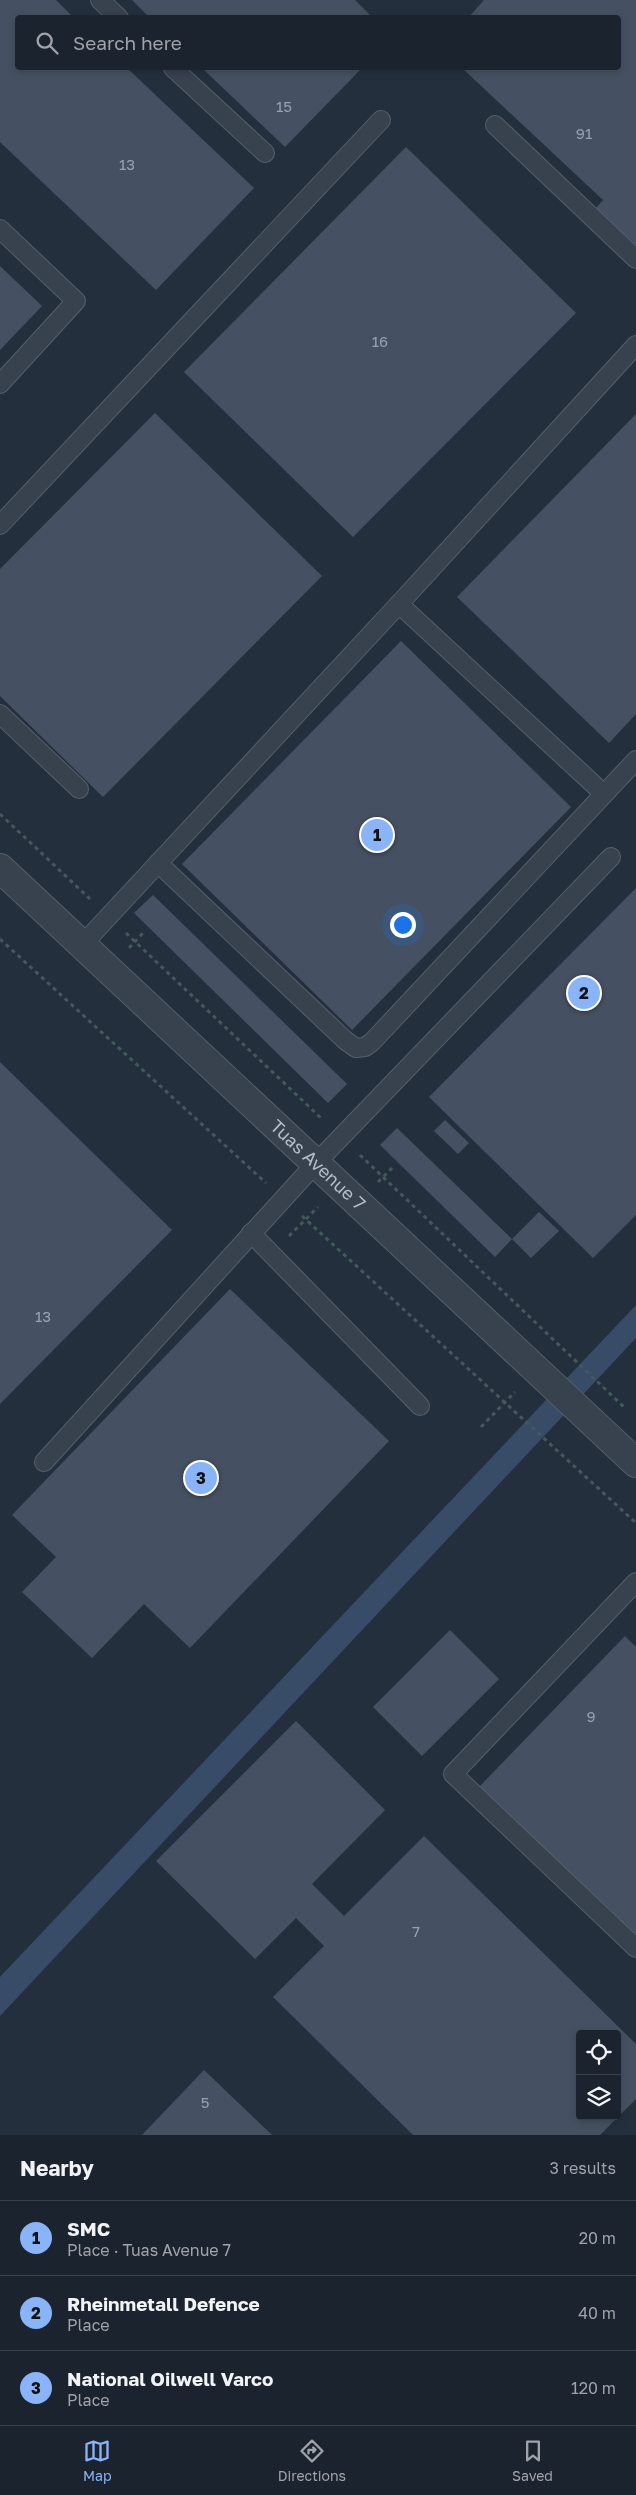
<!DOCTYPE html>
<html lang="en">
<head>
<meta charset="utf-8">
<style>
  body { margin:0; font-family:"Golos Text",sans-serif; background:#282f3a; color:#f1f3f6 }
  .controls { position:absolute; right:15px; bottom:15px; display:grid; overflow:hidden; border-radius:5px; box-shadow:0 2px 8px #0003 }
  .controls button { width:45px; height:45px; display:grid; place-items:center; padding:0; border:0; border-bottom:1px solid #39404a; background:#1b232e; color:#f1f3f6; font:25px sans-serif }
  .you { position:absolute; left:402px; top:924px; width:18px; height:18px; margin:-12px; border:4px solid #fff; border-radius:50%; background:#1a73e8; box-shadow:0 0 0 8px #1a73e833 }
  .badge { display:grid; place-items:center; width:32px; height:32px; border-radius:50%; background:#8ab4f8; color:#111; font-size:16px; font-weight:700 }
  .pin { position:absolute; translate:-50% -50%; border:2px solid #fff; box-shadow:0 1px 5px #0006 }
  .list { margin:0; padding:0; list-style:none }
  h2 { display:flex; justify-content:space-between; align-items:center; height:65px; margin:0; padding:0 20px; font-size:21px }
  h2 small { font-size:16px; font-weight:400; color:#a0a4aa }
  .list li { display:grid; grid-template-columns:32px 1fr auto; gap:15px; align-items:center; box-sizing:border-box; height:75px; padding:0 20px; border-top:1px solid #39404a }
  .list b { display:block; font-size:19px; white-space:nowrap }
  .list p { margin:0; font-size:16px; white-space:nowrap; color:#a0a4aa }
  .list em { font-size:16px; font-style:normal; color:#a0a4aa }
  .icon { flex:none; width:28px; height:28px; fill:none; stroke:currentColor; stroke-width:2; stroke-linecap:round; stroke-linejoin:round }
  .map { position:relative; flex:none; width:636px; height:2135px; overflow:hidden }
  .search { position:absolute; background:#1b232e; box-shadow:0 2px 8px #0003; left:15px; right:15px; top:15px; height:55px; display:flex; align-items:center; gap:12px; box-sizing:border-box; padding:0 18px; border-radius:5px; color:#a0a4aa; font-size:19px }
  .sheet { height:290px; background:#1b232e }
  nav { display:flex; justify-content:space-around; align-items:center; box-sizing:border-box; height:70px; border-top:1px solid #39404a; background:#1b232e; font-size:14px; color:#a0a4aa }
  nav a { display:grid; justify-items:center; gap:2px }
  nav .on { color:#8ab4f8 }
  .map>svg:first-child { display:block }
</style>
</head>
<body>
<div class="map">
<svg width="636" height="2135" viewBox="0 0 636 2135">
  <rect width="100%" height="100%" fill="#242f3e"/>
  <polygon fill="#394c67" points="636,1305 636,1338 0,2016 0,1977"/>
  <g fill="#455162" fill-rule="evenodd">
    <polygon points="0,0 56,0 74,18 18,18 18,68 127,68 254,188 156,290 0,142"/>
    <polygon points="132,0 355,0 373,18 150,18"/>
    <polygon points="484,0 636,0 636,248 595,209 603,200 462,68 618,68 618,18 468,18"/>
    <polygon points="202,68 362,68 285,147"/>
    <polygon points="406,147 576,313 353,537 184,372"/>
    <polygon points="0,266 42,306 0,350"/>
    <polygon points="155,413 322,576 103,797 0,696 0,569"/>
    <polygon points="636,414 636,714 609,743 457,597"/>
    <polygon points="401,641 571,807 352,1030 182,864"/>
    <polygon points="636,888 636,1215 593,1258 429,1097"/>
    <polygon points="153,895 347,1084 328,1103 134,913"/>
    <polygon points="0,1062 172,1230 0,1404"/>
    <polygon points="445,1120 469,1143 458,1154 434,1131"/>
    <polygon points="397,1128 512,1239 495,1257 380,1145"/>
    <polygon points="539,1212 559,1231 531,1258 512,1239"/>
    <polygon points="230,1289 389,1441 190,1648 144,1604 92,1658 22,1592 56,1557 12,1515"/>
    <polygon points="450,1630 499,1679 422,1756 373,1707"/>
    <polygon points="625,1636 636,1647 636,1936 479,1787"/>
    <path d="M296 1721 385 1810 312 1884 344 1916 424 1836 636 2044V2099L600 2135H413L273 1997 324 1946 296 1918 255 1959 156 1861ZM580 2034H617V2116H580Z"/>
    <polygon points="204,2070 272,2135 142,2135"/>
  </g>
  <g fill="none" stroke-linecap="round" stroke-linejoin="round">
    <g stroke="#565f6c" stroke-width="20">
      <g id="service">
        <polyline points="100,0 119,18"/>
        <polyline points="173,68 265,153"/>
        <polyline points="495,125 636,259"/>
        <polyline points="0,229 76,301 0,384"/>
        <polyline points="0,525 381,120"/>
        <polyline points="399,604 604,794"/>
        <polyline points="0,714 79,789"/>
        <polyline points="158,863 346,1041 356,1048 365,1047 372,1042 636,760"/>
        <polyline points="83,944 399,604 636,345"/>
        <polyline points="251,1233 420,1406"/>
        <polyline points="44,1462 316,1163 611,857"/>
        <polyline points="636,1582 453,1774 636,1948"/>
      </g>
    </g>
    <g stroke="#565f6c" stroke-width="30">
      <g id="minor">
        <path id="s1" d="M0 868 636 1463"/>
      </g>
    </g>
    <g stroke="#44595c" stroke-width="3" stroke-dasharray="4 4" stroke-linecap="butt">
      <polyline points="0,814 90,899"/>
      <polyline points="126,933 323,1120"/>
      <polyline points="0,939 266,1183"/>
      <polyline points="129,948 143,933"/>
      <polyline points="360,1155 625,1408"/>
      <polyline points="378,1182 392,1168"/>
      <polyline points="302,1216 636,1523"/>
      <polyline points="289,1236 318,1207"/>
      <polyline points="481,1427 515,1392"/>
    </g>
    <use href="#service" stroke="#38414e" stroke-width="18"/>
    <use href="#minor" stroke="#38414e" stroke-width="28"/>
  </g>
  <g text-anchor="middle" stroke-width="5" stroke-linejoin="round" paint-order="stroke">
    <g font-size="15" fill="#98a1af">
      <text x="284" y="112">15</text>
      <text x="584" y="139">91</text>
      <text x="127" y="170">13</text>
      <text x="380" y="347">16</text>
      <text x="43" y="1322">13</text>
      <text x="591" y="1722">9</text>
      <text x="416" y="1937">7</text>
      <text x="205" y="2108">5</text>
    </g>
    <g font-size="18" fill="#b4bcc9" stroke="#1d2633">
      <text dy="6" stroke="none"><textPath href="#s1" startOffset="435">Tuas Avenue 7</textPath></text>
    </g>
  </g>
</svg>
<div class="controls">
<button><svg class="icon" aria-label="locate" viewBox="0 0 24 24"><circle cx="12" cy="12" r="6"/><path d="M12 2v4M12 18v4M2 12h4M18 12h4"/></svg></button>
<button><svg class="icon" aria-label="layers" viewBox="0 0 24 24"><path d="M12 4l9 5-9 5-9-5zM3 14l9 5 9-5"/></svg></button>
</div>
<div class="you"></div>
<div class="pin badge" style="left:377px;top:835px">1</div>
<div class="pin badge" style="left:584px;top:993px">2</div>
<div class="pin badge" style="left:201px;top:1478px">3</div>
<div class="search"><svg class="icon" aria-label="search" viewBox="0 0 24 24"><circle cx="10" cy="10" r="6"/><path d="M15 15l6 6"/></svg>Search here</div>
</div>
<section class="sheet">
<h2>Nearby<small>3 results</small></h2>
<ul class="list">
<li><span class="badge">1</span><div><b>SMC</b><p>Place · Tuas Avenue 7</p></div><em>20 m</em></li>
<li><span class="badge">2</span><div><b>Rheinmetall Defence</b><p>Place</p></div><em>40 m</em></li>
<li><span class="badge">3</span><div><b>National Oilwell Varco</b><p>Place</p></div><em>120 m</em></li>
</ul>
</section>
<nav>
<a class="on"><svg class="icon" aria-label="map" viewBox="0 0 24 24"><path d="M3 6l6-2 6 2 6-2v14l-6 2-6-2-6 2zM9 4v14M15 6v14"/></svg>Map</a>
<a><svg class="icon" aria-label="directions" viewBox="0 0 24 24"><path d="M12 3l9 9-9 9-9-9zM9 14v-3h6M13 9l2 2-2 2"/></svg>Directions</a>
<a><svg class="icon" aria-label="saved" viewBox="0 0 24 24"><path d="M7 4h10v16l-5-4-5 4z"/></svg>Saved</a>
</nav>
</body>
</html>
